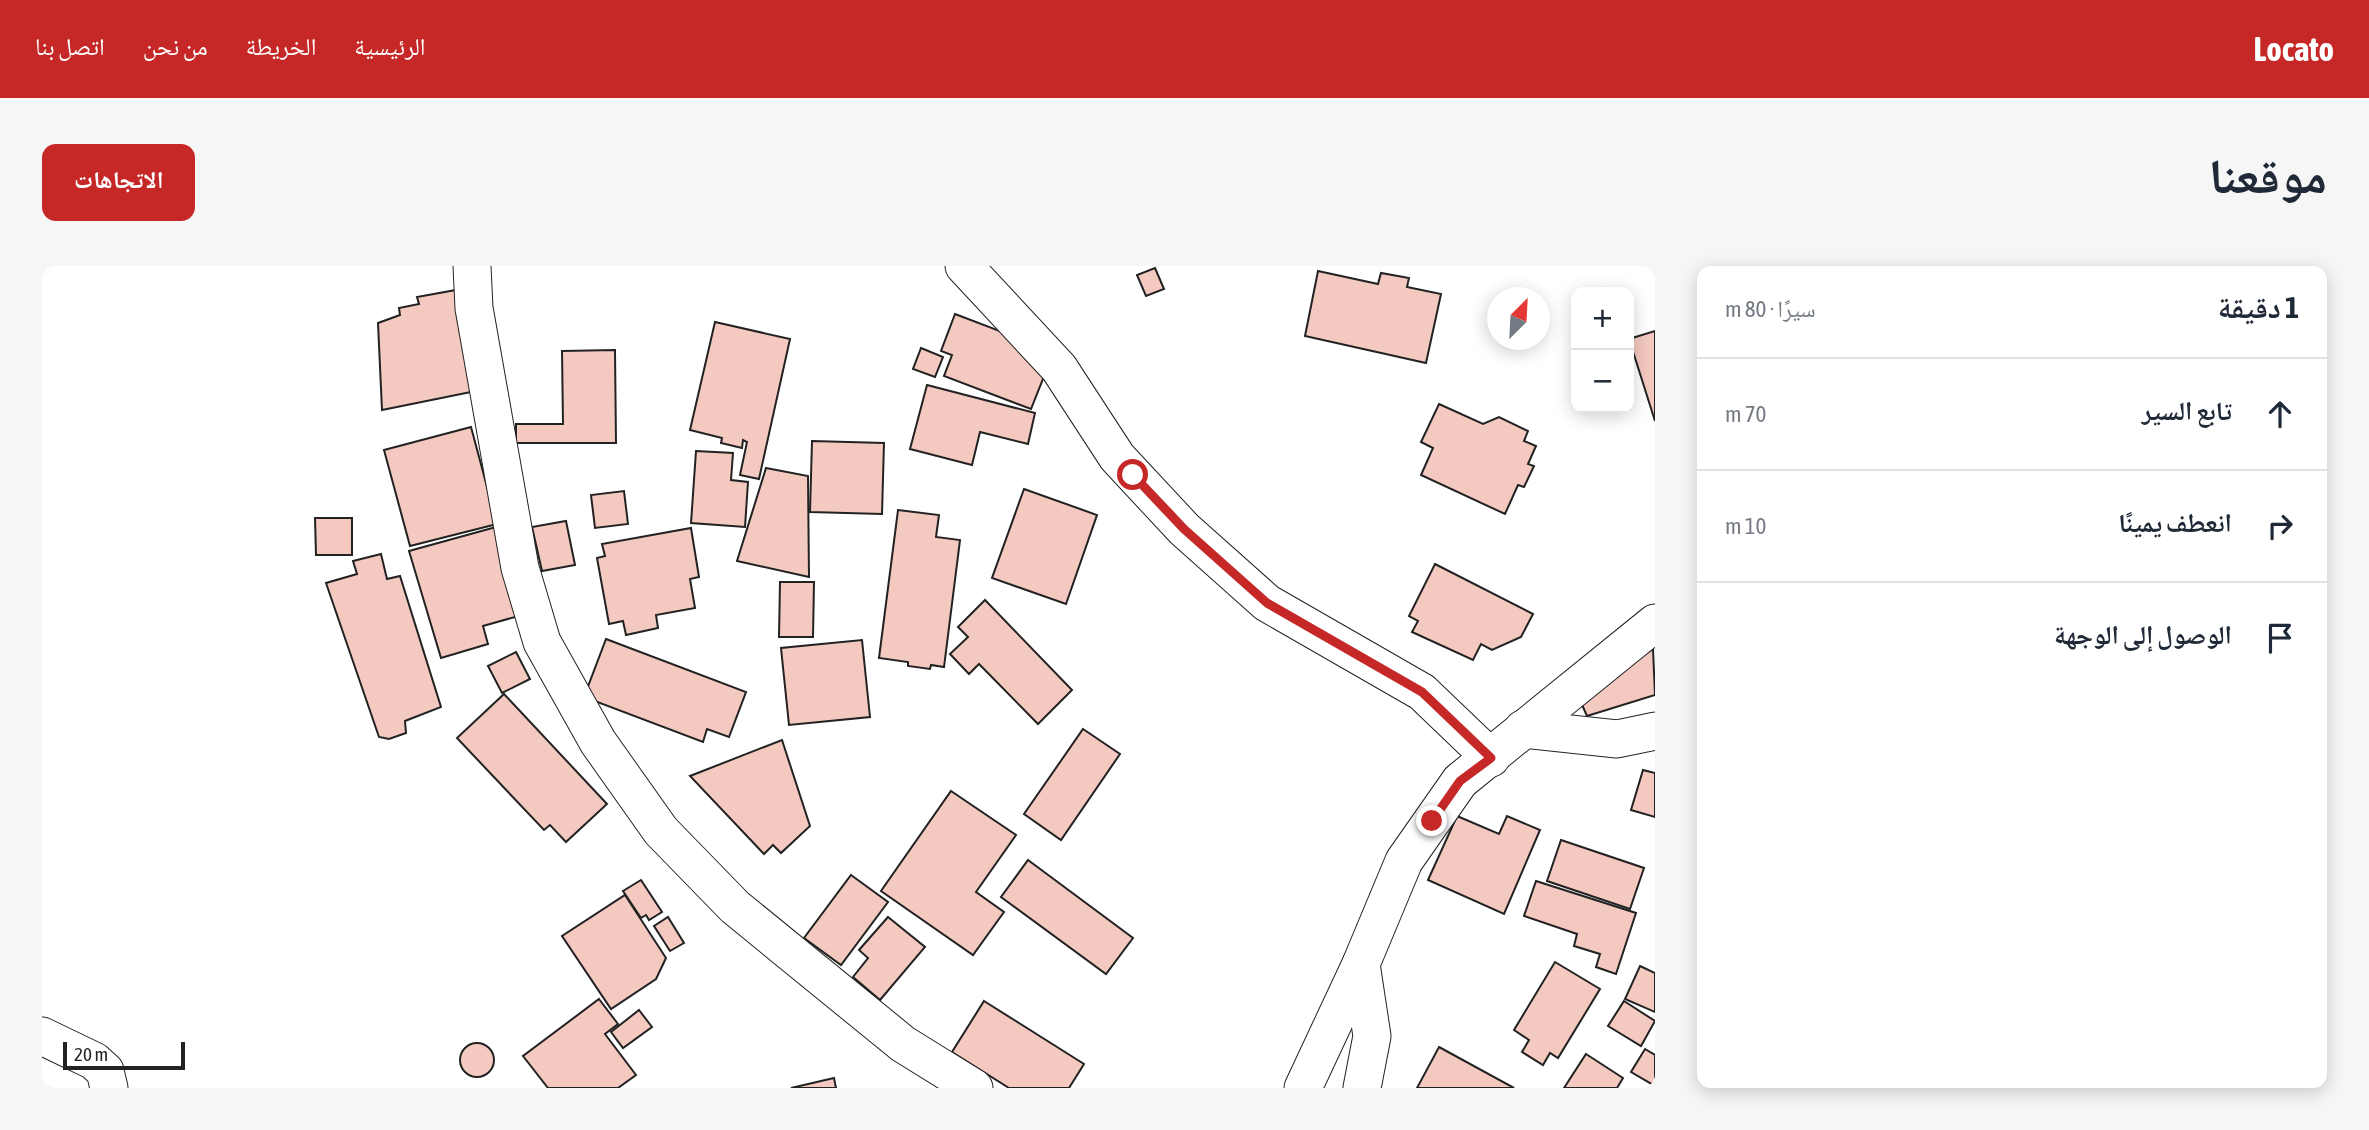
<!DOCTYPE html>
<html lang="ar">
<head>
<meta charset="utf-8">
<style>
  body { margin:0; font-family:"Asap Condensed","Noto Naskh Arabic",sans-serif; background:#f6f6f7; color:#1f2937; direction:rtl }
  .controls { position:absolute; right:21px; top:21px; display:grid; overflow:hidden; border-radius:14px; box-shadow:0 4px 18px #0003 }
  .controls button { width:63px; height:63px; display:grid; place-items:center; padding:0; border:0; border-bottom:2px solid #e0e1e3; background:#fff; color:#1f2937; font:35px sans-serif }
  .compass { position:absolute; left:1445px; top:21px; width:63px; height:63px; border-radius:50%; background:#fff; box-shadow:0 4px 18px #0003; rotate:24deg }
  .scale { position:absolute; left:21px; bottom:18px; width:122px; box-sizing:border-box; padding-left:7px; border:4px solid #222; border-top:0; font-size:19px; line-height:24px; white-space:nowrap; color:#222; -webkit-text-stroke:5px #fff; paint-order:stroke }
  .stop { position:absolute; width:21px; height:21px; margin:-16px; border:5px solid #c62828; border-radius:50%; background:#fff }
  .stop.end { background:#c62828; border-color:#fff; box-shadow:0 2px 7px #0008 }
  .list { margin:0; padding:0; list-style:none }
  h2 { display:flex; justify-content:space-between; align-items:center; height:91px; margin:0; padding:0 28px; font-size:30px }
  h2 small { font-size:23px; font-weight:400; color:#747a83 }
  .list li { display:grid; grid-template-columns:46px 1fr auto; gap:21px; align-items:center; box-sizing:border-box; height:112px; padding:0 28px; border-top:2px solid #e0e1e3 }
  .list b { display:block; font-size:26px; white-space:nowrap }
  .list em { font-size:23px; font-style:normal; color:#747a83 }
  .icon { flex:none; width:38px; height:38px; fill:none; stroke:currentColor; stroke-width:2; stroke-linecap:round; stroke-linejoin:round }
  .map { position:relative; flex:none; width:1613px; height:822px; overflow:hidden; direction:ltr; border-radius:14px }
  header { display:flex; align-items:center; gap:42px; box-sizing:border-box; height:98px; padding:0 35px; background:#c62828; color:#fff }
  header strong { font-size:33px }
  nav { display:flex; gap:38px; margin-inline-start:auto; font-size:24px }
  .intro { display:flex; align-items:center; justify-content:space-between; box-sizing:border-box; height:168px; padding:0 42px }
  h1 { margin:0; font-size:49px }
  .button { padding:18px 32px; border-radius:14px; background:#c62828; color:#fff; font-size:24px; font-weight:700 }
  main { display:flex; gap:42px; padding:0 42px }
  aside { flex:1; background:#fff; border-radius:14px; box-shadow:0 4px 18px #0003 }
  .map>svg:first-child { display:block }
</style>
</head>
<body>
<header>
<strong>Locato</strong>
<nav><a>الرئيسية</a><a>الخريطة</a><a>من نحن</a><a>اتصل بنا</a></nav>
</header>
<div class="intro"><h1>موقعنا</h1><a class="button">الاتجاهات</a></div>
<main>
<aside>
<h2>1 دقيقة<small>سيرًا · 80 m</small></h2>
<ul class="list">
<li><svg class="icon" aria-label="ahead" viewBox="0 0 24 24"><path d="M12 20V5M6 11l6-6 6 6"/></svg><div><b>تابع السير</b></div><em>70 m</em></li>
<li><svg class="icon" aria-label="right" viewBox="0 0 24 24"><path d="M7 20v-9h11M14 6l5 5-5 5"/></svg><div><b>انعطف يمينًا</b></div><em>10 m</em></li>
<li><svg class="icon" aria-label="arrive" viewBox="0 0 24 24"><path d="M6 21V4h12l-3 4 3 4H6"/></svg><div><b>الوصول إلى الوجهة</b></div></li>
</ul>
</aside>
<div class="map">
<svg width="1613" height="822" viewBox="0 0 1613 822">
  <rect width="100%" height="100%" fill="#fff"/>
  <g fill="#f3c9c0" stroke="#222" stroke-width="2">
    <polygon points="1113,2 1122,23 1104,30 1095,9"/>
    <polygon points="1276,5 1336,18 1339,7 1367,12 1365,21 1399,28 1384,97 1263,70"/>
    <polygon points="414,24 434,125 340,144 336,57 358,49 357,42 377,38 375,31"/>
    <polygon points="913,48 984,75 1010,107 1001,113 989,143 902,110 910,89 899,85"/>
    <polygon points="673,56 748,73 717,213 698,209 705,176 701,174 700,182 679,177 680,172 648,164"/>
    <polygon points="1613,65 1613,155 1587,73"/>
    <polygon points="879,82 901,91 893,111 871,103"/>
    <polygon points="573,84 574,177 474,177 474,158 521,158 520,85"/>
    <polygon points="885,119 993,147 986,178 938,166 930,199 868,183"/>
    <polygon points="1397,138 1441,158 1457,151 1486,165 1482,175 1494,180 1486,198 1492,200 1482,221 1476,219 1463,248 1379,209 1391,182 1379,176"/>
    <polygon points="429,161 455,258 368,280 342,184"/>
    <polygon points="770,175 842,177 840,248 768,246"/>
    <polygon points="654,185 691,187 689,214 706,216 703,261 649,257"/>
    <polygon points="724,202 766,210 767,311 695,295"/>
    <polygon points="982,223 1055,249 1024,338 950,312"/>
    <polygon points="582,225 586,258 553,262 549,229"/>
    <polygon points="856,244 897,249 894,271 918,274 902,401 889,399 888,403 866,400 866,396 837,392"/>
    <polygon points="273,252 310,252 310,289 274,289"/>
    <polygon points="524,255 533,299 500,305 490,261"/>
    <polygon points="454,261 480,349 441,360 446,378 399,392 367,285"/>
    <polygon points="649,262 657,311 648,313 653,342 614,349 616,362 584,369 581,355 567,358 555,292 563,290 560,278"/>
    <polygon points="339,288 345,313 358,310 399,441 363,455 364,467 347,473 337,471 284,317 315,308 311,295"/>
    <polygon points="1393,298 1491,348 1479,371 1450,384 1439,378 1431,394 1370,366 1376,355 1367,350"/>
    <polygon points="738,316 772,316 771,371 737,371"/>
    <polygon points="943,334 1030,424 996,458 937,398 927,408 908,388 926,371 916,361"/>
    <polygon points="564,373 704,426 687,471 665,463 661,476 542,431"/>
    <polygon points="820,374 828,451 747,459 739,382"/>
    <polygon points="1611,383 1613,429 1545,450 1537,432"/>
    <polygon points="474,386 488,413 460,427 446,400"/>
    <polygon points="462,428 565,538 524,576 508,559 502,564 415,472"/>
    <polygon points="1041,463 1078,488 1019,574 982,548"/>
    <polygon points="740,474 768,560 739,587 731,579 722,588 648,510"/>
    <polygon points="1601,504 1613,507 1613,551 1589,544"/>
    <polygon points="909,525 974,569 934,626 962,646 931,689 839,625"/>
    <polygon points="1415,550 1457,568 1465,550 1498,564 1462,648 1386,614"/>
    <polygon points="1519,574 1602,602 1588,643 1505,615"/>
    <polygon points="986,594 1091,672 1064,708 959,631"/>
    <polygon points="809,609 846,636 799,699 762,672"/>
    <polygon points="599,614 620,646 607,654 604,649 599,652 581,625"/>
    <polygon points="1494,615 1594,647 1574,708 1554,701 1558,688 1532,680 1535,668 1482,650"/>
    <polygon points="583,629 624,692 614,713 569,743 520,670"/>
    <polygon points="626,651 642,677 628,685 612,660"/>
    <polygon points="846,651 883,681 838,734 811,711 826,692 817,684"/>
    <polygon points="1513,696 1558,723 1516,792 1508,787 1501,799 1480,786 1487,774 1472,764"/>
    <polygon points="1598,700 1613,707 1613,746 1583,733"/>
    <polygon points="557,733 576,758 563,768 594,809 576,822 506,822 481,790"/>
    <polygon points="942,735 1042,798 1027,822 967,822 910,786"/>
    <polygon points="1582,735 1613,755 1599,780 1566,760"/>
    <polygon points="597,744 610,761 581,782 569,766"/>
    <circle cx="435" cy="794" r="17"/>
    <polygon points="1397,781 1472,822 1375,822"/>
    <polygon points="1603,783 1613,789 1613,820 1589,806"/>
    <polygon points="1544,788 1581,812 1575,822 1522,822"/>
    <polygon points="792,812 794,822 749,822"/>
  </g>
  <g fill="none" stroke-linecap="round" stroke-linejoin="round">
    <g stroke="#222" stroke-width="39">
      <g id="minor">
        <polyline points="430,0 432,42 478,302 500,376 556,476 619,565 693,641 861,778 932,822"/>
        <polyline points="922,0 1017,102 1075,191 1142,263 1225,337 1380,426 1449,492"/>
        <polyline points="1481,463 1575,473 1613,465"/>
        <polyline points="1319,698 1330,770 1320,822"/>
        <polyline points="0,770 52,795 63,805 67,822"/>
        <polyline points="1261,822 1319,698 1362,595 1418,515 1613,357"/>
      </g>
    </g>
    <use href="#minor" stroke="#fff" stroke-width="37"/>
  </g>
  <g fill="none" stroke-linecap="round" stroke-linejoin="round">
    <polyline stroke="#c62828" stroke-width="9" points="1091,209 1142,263 1225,337 1380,426 1449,492 1418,515 1390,555"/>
  </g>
</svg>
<div class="controls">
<button>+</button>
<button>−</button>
</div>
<svg class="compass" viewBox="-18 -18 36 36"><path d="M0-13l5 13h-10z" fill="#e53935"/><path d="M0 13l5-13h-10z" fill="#747a83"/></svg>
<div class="scale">20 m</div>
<div class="stop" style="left:1091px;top:209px"></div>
<div class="stop end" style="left:1390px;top:555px"></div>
</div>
</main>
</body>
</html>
